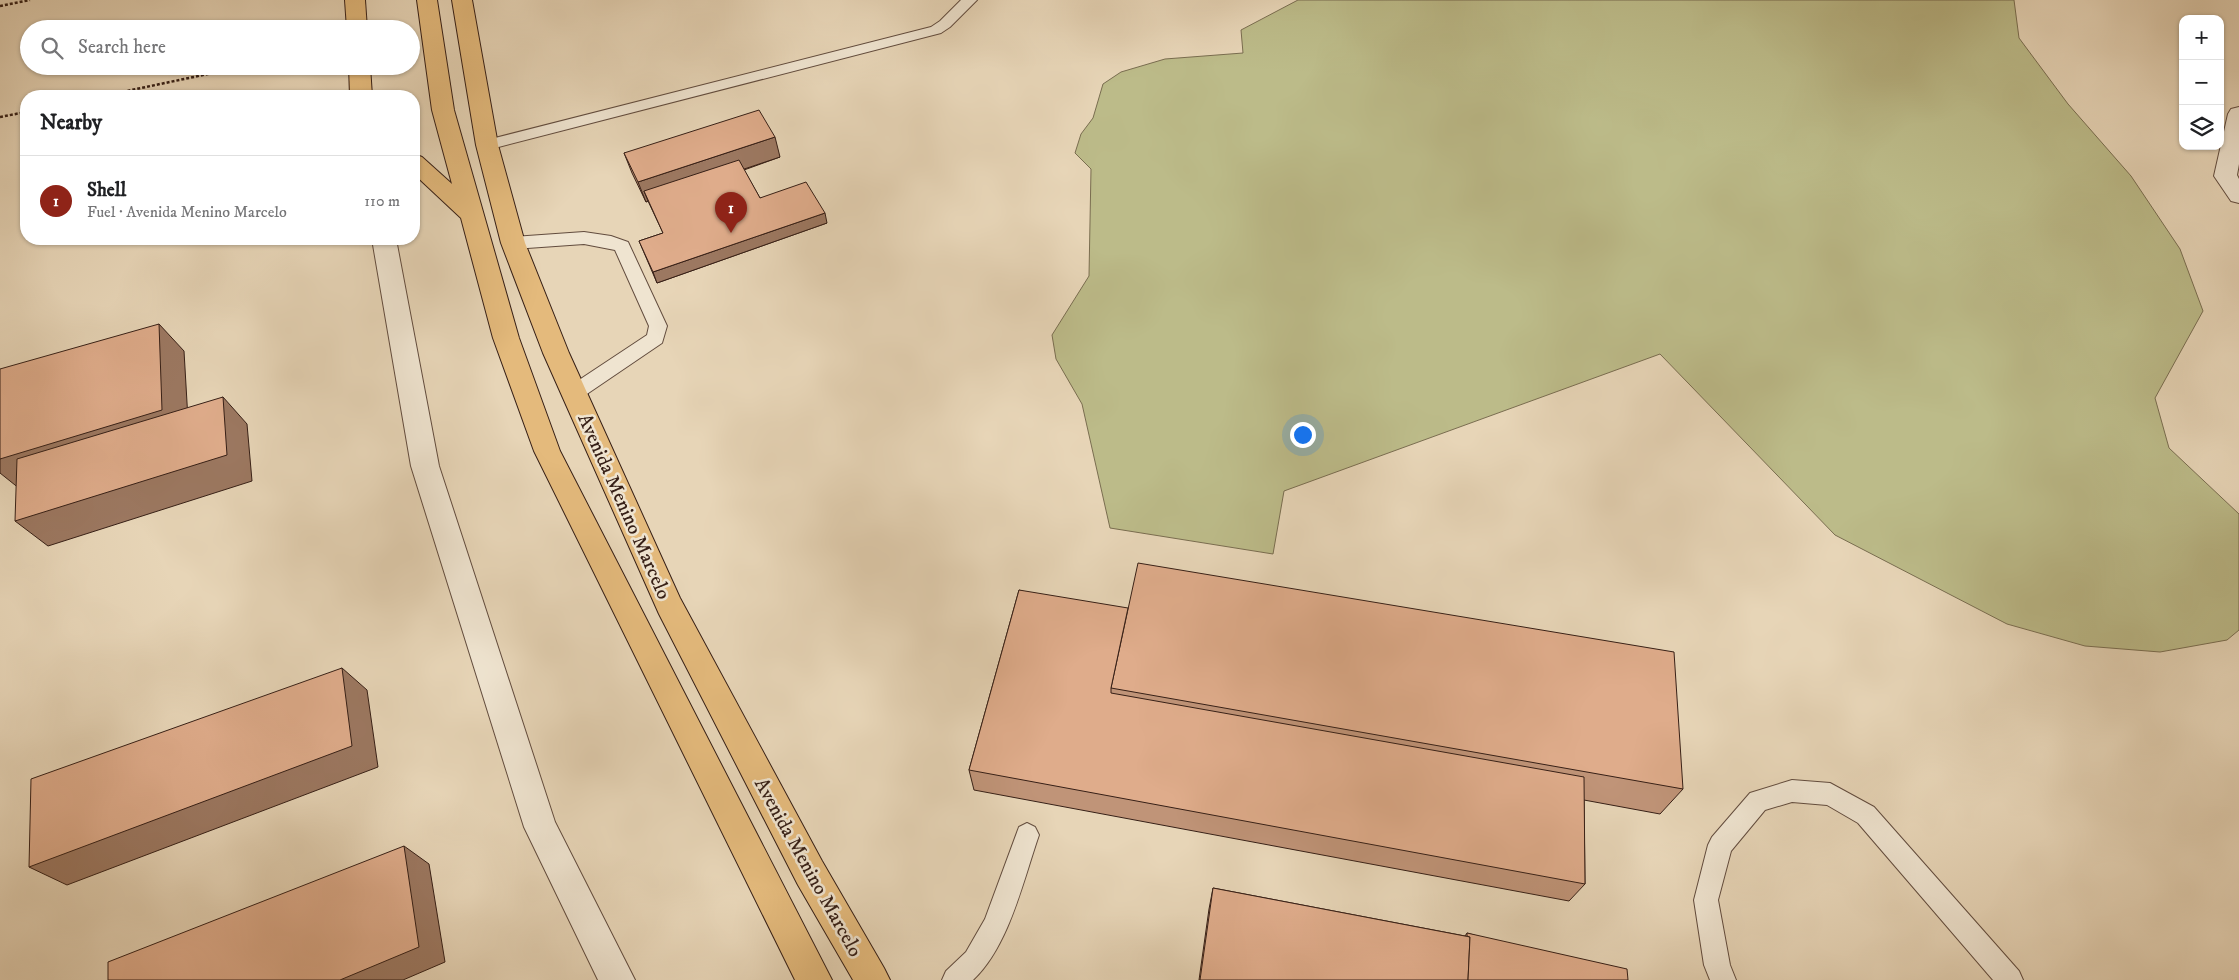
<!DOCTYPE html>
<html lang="en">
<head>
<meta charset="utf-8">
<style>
  body { margin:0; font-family:"IM FELL DW Pica",serif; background:#f6f6f6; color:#202124 }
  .controls { position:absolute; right:15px; top:15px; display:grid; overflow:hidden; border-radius:10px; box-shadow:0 1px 4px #0004 }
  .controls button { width:45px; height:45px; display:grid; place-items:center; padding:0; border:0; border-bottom:1px solid #e0e0e0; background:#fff; color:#202124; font:25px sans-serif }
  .you { position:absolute; left:1302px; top:434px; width:18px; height:18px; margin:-12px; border:4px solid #fff; border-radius:50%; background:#1a73e8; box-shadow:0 0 0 8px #1a73e833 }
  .badge { display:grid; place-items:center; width:32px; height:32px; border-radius:50%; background:#8f2418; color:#fff; font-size:16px; font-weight:700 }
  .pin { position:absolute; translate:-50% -41px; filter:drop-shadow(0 1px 2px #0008) }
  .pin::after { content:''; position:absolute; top:26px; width:18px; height:15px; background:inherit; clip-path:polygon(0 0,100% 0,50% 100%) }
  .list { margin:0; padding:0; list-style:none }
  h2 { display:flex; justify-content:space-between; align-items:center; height:65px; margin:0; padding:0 20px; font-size:21px }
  h2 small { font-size:16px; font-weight:400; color:#757577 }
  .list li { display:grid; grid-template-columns:32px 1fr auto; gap:15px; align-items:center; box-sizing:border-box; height:90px; padding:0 20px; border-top:1px solid #e0e0e0 }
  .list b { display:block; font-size:19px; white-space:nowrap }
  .list p { margin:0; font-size:16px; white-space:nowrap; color:#757577 }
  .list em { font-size:16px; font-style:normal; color:#757577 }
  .icon { flex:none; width:28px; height:28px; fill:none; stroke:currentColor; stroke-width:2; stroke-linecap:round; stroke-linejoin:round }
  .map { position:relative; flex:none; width:2239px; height:980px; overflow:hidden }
  .search { position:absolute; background:#fff; box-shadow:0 1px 4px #0004; left:20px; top:20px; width:400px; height:55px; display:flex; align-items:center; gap:12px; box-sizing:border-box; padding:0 18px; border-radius:28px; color:#757577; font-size:19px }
  .panel { position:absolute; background:#fff; box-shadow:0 1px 4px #0004; left:20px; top:90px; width:400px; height:155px; border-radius:20px }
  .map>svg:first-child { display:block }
</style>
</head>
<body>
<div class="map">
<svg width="2239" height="980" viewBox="0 0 2239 980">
  <rect width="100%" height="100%" fill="#e7d5b7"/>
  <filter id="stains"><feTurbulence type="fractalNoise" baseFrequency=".004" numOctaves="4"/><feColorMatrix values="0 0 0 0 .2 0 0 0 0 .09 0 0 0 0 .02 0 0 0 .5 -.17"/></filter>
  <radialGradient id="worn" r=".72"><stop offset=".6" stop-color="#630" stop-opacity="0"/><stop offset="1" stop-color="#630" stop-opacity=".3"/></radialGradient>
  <polygon fill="#bcbb89" stroke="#796d50" points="1298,0 2014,0 2019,38 2068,104 2131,176 2180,249 2203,311 2155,398 2169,448 2239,514 2239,630 2227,640 2160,652 2085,646 2007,624 1835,535 1660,354 1284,491 1273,554 1110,528 1082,404 1056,359 1052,335 1089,276 1091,169 1075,153 1081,134 1093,118 1103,84 1121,72 1165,59 1243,53 1241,30"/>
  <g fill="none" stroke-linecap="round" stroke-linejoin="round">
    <g stroke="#624c3e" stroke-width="2">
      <g id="service">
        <polygon points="961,0 977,0 950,27 941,33 487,150 481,149 479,145 481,141 487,140 931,27 940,21"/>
        <polygon points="584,232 611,236 628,242 667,326 662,343 581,398 574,400 567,398 565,393 567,388 647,335 649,326 615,250 584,244 513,249 507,247 504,243 507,239 513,237"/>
        <polygon points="1792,780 1830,783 1874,807 2019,971 2023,980 1993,980 1858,823 1827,805 1792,802 1765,810 1731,851 1718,900 1730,965 1736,980 1710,980 1704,965 1694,900 1708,845 1712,837 1750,793"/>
        <path d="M1027 823 1035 827 1039 835C1023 881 1009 946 973 980H942L946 971 966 952 985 919 1019 827Z"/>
      </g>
    </g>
    <g stroke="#624c3e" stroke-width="2">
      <g id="minor">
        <polygon points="2239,107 2239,164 2237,175 2239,179 2239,203 2231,201 2214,176 2228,114 2231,109"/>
        <polygon points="372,239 396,239 439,466 555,822 635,980 598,980 524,827 411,466"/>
      </g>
    </g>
    <g stroke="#361f16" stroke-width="2">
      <g id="primary">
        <polygon points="345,0 365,0 367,29 347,29"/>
        <polygon points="417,0 437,0 454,110 519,338 560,451 832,980 795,980 534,451 493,338 461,218 414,174 414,154 422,157 452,184 432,110"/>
        <polygon points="452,0 472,0 498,145 525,243 569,353 680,598 822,861 884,968 890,980 853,980 798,885 659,614 543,353 501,243 476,145"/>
        <polygon points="349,66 370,66 372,96 350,96"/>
      </g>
    </g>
    <g stroke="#361f16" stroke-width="2.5" stroke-dasharray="3 2" stroke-linecap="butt">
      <polyline points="0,6 30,0"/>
      <polyline points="103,96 246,66"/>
      <polyline points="0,117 26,112"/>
    </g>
    <use href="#service" fill="#efe4d0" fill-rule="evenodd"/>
    <use href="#minor" fill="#efe4d0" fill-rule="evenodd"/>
    <use href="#primary" fill="#e4ba7c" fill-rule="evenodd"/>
  </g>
  <g fill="#c09478" stroke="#361f16">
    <polygon points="624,153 780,157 744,170 760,198 827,223 657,283 639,241 663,233 648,201 646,202 632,173"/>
    <polygon points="1019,590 1683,789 1660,814 1584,800 1585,884 1569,901 974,790 969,770"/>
    <polygon points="1213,888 1465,936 1467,933 1628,980 1199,980 1209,909"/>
  </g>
  <g fill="#9c7861" stroke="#361f16">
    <polygon points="775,137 780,157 649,201 644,191 648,201 646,202 638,182"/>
    <polygon points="825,213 827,223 657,283 653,272"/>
    <polygon points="159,324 184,351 189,437 20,489 0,473 0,459"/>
    <polygon points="223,397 247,424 252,481 48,546 15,521"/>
    <polygon points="342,668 367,690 378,767 67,885 29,867"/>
    <polygon points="404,846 429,864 445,962 403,980 340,980"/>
  </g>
  <g fill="#dfac8b" stroke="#361f16">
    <polygon points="759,110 775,137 638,182 624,153"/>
    <polygon points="739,160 760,198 806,182 825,213 653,272 639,241 663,233 644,191"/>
    <polygon points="159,324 162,410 0,459 0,369"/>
    <polygon points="223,397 227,455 15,521 17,459"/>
    <polygon points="1138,563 1674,652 1683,789 1111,688"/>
    <polygon points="1019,590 1128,608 1111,688 1111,693 1584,777 1585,884 969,770"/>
    <polygon points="342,668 352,746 29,867 31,779"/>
    <polygon points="404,846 419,947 340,980 108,980 108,962"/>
    <polygon points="1213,888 1470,937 1468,980 1200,980"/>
    <polygon points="1467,933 1627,969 1628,980 1468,980 1470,937 1467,936"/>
  </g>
  <g text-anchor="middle" stroke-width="5" stroke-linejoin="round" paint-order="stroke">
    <g font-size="20" fill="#361f16" stroke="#efe4d0">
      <text transform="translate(625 506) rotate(66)" y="7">Avenida Menino Marcelo</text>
      <text transform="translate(809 867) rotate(61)" y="7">Avenida Menino Marcelo</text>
    </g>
  </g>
  <rect width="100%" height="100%" filter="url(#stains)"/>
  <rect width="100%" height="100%" fill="url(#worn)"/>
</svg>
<div class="controls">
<button>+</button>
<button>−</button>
<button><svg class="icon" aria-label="layers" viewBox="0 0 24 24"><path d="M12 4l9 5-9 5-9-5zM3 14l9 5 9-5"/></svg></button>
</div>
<div class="you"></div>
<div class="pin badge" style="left:731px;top:233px">1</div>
<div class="search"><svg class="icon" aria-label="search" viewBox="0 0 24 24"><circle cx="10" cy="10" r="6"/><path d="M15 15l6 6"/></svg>Search here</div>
<section class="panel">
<h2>Nearby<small></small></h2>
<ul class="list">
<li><span class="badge">1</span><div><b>Shell</b><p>Fuel · Avenida Menino Marcelo</p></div><em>110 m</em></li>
</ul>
</section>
</div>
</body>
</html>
